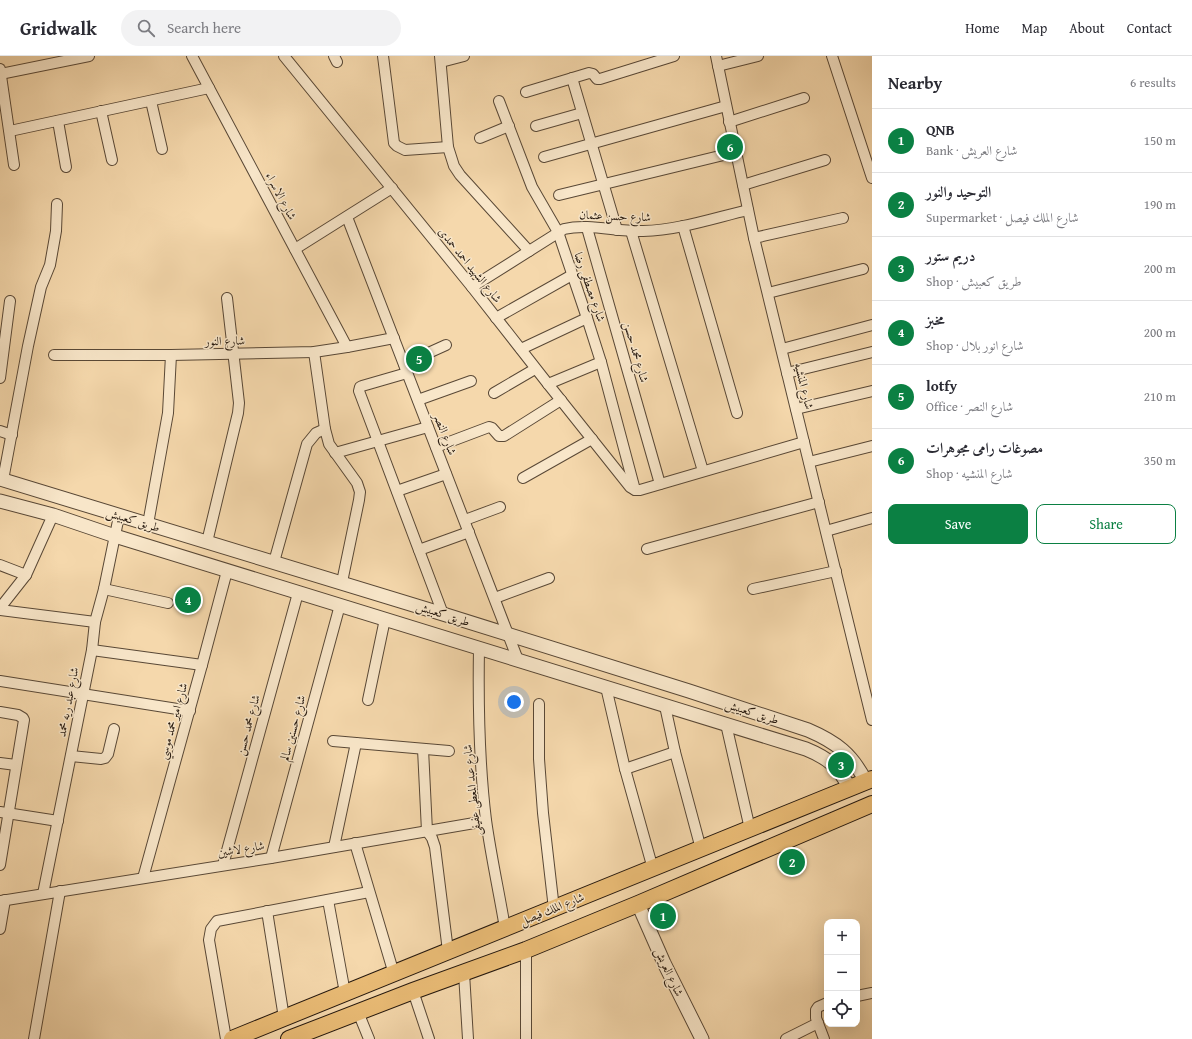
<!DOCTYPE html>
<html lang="en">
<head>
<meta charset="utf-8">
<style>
  body { margin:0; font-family:"Gentium Book Plus",Amiri,serif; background:#f2f2f3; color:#2b2b33 }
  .controls { position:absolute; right:12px; bottom:12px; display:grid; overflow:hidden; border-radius:8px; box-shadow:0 4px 16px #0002 }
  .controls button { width:36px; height:36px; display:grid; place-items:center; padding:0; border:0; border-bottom:1px solid #e1e1e2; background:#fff; color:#2b2b33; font:20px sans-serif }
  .you { position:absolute; left:514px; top:646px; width:14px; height:14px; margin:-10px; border:3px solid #fff; border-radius:50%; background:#1a73e8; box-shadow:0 0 0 6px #1a73e833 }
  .badge { display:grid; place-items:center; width:26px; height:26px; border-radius:50%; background:#0b8043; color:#fff; font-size:13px; font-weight:700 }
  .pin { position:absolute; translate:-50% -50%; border:2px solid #fff; box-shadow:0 1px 4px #0006 }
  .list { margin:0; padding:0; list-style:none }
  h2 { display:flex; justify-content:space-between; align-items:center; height:52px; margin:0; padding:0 16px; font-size:17px }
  h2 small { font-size:13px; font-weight:400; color:#7c7c81 }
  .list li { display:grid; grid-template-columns:26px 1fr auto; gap:12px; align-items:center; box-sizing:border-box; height:64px; padding:0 16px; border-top:1px solid #e1e1e2 }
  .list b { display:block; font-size:15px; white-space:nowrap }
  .list p { margin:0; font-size:13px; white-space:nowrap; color:#7c7c81 }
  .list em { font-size:13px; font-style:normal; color:#7c7c81 }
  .actions { display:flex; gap:8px; padding:12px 16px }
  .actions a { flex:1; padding:9px 0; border:1px solid #0b8043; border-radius:8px; text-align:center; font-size:14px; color:#0b8043 }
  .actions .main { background:#0b8043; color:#fff }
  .icon { flex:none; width:22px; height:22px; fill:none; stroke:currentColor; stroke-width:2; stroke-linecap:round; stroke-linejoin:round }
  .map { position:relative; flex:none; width:872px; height:983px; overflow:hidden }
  header { display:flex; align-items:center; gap:24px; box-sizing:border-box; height:56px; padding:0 20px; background:#fff; border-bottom:1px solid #e1e1e2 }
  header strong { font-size:19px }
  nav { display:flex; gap:22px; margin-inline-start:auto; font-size:14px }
  .search { width:280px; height:36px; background:#f2f2f3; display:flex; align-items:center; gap:10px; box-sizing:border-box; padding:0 14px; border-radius:22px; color:#7c7c81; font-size:15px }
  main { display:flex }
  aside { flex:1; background:#fff }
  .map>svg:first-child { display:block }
</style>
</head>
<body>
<header>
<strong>Gridwalk</strong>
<div class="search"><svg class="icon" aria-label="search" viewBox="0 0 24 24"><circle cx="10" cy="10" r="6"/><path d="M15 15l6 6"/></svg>Search here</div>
<nav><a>Home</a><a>Map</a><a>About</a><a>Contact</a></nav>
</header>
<main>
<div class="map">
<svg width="872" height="983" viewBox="0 0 872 983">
  <rect width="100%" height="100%" fill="#f5d8ac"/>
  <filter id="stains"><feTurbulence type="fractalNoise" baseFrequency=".005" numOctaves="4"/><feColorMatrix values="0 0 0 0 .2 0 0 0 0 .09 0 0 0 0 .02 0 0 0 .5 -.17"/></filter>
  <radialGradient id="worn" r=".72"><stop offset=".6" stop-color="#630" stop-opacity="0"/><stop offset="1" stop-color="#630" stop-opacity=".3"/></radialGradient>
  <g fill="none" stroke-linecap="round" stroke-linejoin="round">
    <g stroke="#594836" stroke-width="12">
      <g id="minor">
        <polyline points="192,0 347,291"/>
        <polyline points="284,0 472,231 548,328 630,431 635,434 640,434 804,386"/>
        <polyline points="334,0 337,6"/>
        <polyline points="383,0 394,87 397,90 405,94 448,91"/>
        <polyline points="440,0 448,91 454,110 460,119 529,195"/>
        <polyline points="716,0 754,182 872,664"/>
        <polyline points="832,0 872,122"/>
        <polyline points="441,6 464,0"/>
        <polyline points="718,10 758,0"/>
        <polyline points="0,13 14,109"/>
        <polyline points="0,18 89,0"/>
        <polyline points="572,22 617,174"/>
        <polyline points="526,36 589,17 593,18 597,23 600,23 674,0"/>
        <polyline points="151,45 162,93"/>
        <polyline points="499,45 532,131 558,176 587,262 601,306 635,434"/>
        <polyline points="101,55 112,104"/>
        <polyline points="58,65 66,111"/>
        <polyline points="729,66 804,42"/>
        <polyline points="536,70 582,57"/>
        <polyline points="10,75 209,32"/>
        <polyline points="480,82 509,70"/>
        <polyline points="544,101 726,50"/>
        <polyline points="743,129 825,104"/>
        <polyline points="559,139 736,96"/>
        <polyline points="347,161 518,604"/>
        <polyline points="683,170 737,357"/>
        <polyline points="587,172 660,428"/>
        <polyline points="631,175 703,415"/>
        <polyline points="754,182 843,162"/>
        <polyline points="295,193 392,132"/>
        <path d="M472 231 564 173C589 167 617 176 643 175 679 174 714 162 748 154"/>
        <polyline points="768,237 863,213"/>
        <polyline points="496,262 572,219"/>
        <polyline points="521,293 587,262"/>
        <polyline points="782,293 872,269"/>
        <polyline points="314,296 325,373 329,388 357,427 360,436 359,444 342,526"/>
        <polyline points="54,299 171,299 314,296 347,291 394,282"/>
        <polyline points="404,308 446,289"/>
        <polyline points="407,317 362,330 360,331 359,335 443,558"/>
        <polyline points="787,317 872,296"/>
        <polyline points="0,322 10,245"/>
        <polyline points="548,328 601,306"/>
        <polyline points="494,337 535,313"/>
        <polyline points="418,344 471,325"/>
        <polyline points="796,353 872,335"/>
        <polyline points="0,375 12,379"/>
        <polyline points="436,391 489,371 492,372 499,380 504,380 561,344"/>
        <polyline points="335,397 428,371"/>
        <polyline points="809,406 872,390"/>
        <polyline points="523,422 592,383"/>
        <polyline points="3,424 28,290 41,231 50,209 56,175 57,148"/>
        <polyline points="397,435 446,418"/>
        <polyline points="465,464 500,451"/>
        <polyline points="148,468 168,357 171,299"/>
        <polyline points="826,475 872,462"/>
        <polyline points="207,486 238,357 239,347 227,242"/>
        <polyline points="647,493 819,446"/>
        <polyline points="419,494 469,476"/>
        <polyline points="274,506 307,388 316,377 325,373"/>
        <polyline points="0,509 26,519"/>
        <polyline points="104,533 168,547"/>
        <polyline points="753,533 836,515"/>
        <polyline points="495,542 549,522"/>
        <polyline points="0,552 26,519 53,459"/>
        <polyline points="0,554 95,566"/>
        <path d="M479 592C478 650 479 707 486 764 491 800 499 836 505 872"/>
        <polyline points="92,594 202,609"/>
        <polyline points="0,625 190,655"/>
        <polyline points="606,631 625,713 653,813"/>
        <polyline points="368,644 385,563"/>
        <polyline points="539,648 539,703 543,757 554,853"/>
        <polyline points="665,650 675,696 701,793"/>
        <polyline points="0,656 18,659 23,662 24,664 0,809"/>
        <polyline points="726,668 750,773"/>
        <polyline points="333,685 449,695"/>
        <polyline points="423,693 427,775 432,782 435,791 448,895"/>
        <polyline points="71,700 101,703 105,702 108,698 114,673"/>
        <polyline points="0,707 16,709"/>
        <polyline points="625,713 675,696"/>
        <polyline points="0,756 58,765"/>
        <polyline points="355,787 394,918"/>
        <polyline points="334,791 356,687"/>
        <polyline points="271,802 340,549"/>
        <polyline points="223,809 298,537"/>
        <polyline points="143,822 202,609 227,515"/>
        <polyline points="43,838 92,594 95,566 104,533 119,460"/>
        <polyline points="328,844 345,937"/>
        <polyline points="0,845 271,802 486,765"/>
        <polyline points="267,855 284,962"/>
        <polyline points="0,873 5,844"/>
        <polyline points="526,894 526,983"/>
        <polyline points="464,917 468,983"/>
        <polyline points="413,935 429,983"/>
        <polyline points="857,940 872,937"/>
        <polyline points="358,956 369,983"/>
        <polyline points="34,983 60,835"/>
        <polyline points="226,983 209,884 211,873 217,865 369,836"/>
        <polyline points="786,983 818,967"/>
        <polyline points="824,983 816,962 816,954 818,951 827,947"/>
      </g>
    </g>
    <g stroke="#594836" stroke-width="15">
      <g id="tertiary">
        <path d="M0 423 443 558 689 635 808 674C836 686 852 698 866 726"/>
        <path d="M0 445 53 459 115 480 806 693C828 702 839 711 850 733"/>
        <polyline points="638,848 664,907 702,983"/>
      </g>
    </g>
    <g stroke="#25180e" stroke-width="18">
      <g id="primary">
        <polyline points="232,983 872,723"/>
        <polyline points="289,983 413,935 526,894 638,848 872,748"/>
      </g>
    </g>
    <use href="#minor" stroke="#f8e6c9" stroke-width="10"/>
    <use href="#tertiary" stroke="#f8e6c9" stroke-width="13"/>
    <use href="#primary" stroke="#eabc76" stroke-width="16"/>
  </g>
  <g text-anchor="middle" stroke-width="3" stroke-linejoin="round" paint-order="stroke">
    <g font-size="12" fill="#25180e" stroke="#f8e6c9">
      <text transform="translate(281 140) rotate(62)" y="4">شارع الاسراء</text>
      <text transform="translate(615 160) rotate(2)" y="4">شارع حسن عثمان</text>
      <text transform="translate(470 209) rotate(51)" y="4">شارع الشهيد احمد حمدى</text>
      <text transform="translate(590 231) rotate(71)" y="4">شارع مصطفى رضا</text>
      <text transform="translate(225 285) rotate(-1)" y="4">شارع النور</text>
      <text transform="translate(636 296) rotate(74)" y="4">شارع محمد حسن</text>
      <text transform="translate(804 330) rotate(76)" y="4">شارع المنشيه</text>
      <text transform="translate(445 378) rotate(69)" y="4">شارع النصر</text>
      <text transform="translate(133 464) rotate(17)" y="4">طريق كعبيش</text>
      <text transform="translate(443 558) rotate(18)" y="4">طريق كعبيش</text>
      <text transform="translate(68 646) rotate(-79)" y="4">شارع عبد ريه محمد</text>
      <text transform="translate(752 656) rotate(18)" y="4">طريق كعبيش</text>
      <text transform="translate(173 665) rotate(-74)" y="4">شارع امير محمد موسي</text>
      <text transform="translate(248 669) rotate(-75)" y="4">شارع محمد حسن</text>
      <text transform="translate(293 672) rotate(-75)" y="4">شارع حسنين سالم</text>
      <text transform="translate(472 734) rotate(-96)" y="4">شارع عبد المعطى عفيفى</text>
      <text transform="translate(241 793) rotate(-9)" y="4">شارع لاشين</text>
      <text transform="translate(552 853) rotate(-22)" y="4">شارع الملك فيصل</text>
      <text transform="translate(669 916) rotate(65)" y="4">شارع العريش</text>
    </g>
  </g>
  <rect width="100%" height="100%" filter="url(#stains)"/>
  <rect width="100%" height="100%" fill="url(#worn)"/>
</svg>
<div class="controls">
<button>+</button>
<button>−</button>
<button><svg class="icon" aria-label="locate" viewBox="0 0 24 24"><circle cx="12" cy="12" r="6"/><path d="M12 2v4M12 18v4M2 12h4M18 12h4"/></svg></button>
</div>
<div class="you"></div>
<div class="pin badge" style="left:663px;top:860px">1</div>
<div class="pin badge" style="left:792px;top:806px">2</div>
<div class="pin badge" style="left:841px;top:709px">3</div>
<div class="pin badge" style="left:188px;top:544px">4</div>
<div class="pin badge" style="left:419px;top:303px">5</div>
<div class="pin badge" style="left:730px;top:91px">6</div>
</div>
<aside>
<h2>Nearby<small>6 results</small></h2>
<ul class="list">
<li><span class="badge">1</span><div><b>QNB</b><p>Bank · شارع العريش</p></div><em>150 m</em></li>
<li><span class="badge">2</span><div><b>التوحيد والنور</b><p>Supermarket · شارع الملك فيصل</p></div><em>190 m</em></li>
<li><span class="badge">3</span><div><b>دريم ستور</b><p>Shop · طريق كعبيش</p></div><em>200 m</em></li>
<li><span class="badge">4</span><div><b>مخبز</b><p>Shop · شارع انور بلال</p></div><em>200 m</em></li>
<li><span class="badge">5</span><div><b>lotfy</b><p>Office · شارع النصر</p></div><em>210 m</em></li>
<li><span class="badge">6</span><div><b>مصوغات رامى مجوهرات</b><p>Shop · شارع المنشيه</p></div><em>350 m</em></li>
</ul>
<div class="actions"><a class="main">Save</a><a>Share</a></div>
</aside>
</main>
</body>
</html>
